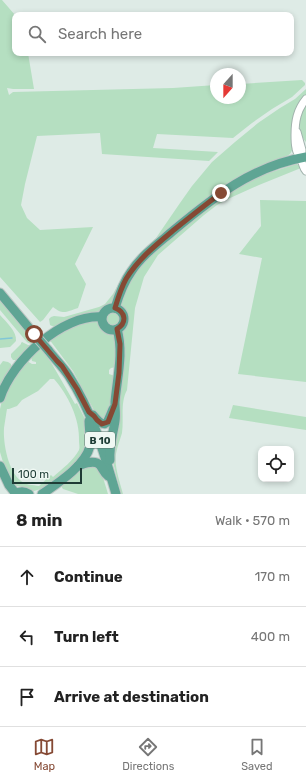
<!DOCTYPE html>
<html lang="en">
<head>
<meta charset="utf-8">
<style>
  body { margin:0; font-family:Rubik,sans-serif; background:#f6f6f6; color:#222 }
  .controls { position:absolute; right:12px; bottom:12px; display:grid; overflow:hidden; border-radius:8px; box-shadow:0 2px 6px #0003 }
  .controls button { width:36px; height:36px; display:grid; place-items:center; padding:0; border:0; border-bottom:1px solid #e0e0e0; background:#fff; color:#222; font:20px sans-serif }
  .compass { position:absolute; left:210px; top:68px; width:36px; height:36px; border-radius:50%; background:#fff; box-shadow:0 2px 6px #0003; rotate:201deg }
  .scale { position:absolute; left:12px; bottom:10px; width:70px; box-sizing:border-box; padding-left:4px; border:2px solid #1e3c35; border-top:0; font-size:11px; line-height:14px; white-space:nowrap; color:#1e3c35; -webkit-text-stroke:3px #eff8f3; paint-order:stroke }
  .stop { position:absolute; width:12px; height:12px; margin:-9px; border:3px solid #854934; border-radius:50%; background:#fff }
  .stop.end { background:#854934; border-color:#fff; box-shadow:0 1px 4px #0008 }
  .list { margin:0; padding:0; list-style:none }
  h2 { display:flex; justify-content:space-between; align-items:center; height:52px; margin:0; padding:0 16px; font-size:17px }
  h2 small { font-size:13px; font-weight:400; color:#767676 }
  .list li { display:grid; grid-template-columns:26px 1fr auto; gap:12px; align-items:center; box-sizing:border-box; height:60px; padding:0 16px; border-top:1px solid #e0e0e0 }
  .list b { display:block; font-size:15px; white-space:nowrap }
  .list em { font-size:13px; font-style:normal; color:#767676 }
  .icon { flex:none; width:22px; height:22px; fill:none; stroke:currentColor; stroke-width:2; stroke-linecap:round; stroke-linejoin:round }
  .map { position:relative; flex:none; width:306px; height:494px; overflow:hidden }
  .search { position:absolute; background:#fff; box-shadow:0 2px 6px #0003; left:12px; right:12px; top:12px; height:44px; display:flex; align-items:center; gap:10px; box-sizing:border-box; padding:0 14px; border-radius:8px; color:#767676; font-size:15px }
  .sheet { height:232px; background:#fff }
  nav { display:flex; justify-content:space-around; align-items:center; box-sizing:border-box; height:56px; border-top:1px solid #e0e0e0; background:#fff; font-size:11px; color:#767676 }
  nav a { display:grid; justify-items:center; gap:2px }
  nav .on { color:#854934 }
  .map>svg:first-child { display:block }
</style>
</head>
<body>
<div class="map">
<svg width="306" height="494" viewBox="0 0 306 494">
  <rect width="100%" height="100%" fill="#deebe6"/>
  <g fill="#b5dfc1" fill-rule="evenodd">
    <path d="M0 0H2L15 15V53H28L34 89H13L7 88 9 95 13 92 173 88 216 85V98H240V84L302 80 305 83V85L292 97 272 109 252 123 233 138 157 134 153 148 218 152 209 161 102 154 100 133 37 136 25 184 21 205 27 218 40 230 93 227 75 264 86 284 78 308C66 312 63 315 53 307L43 320 40 322 0 277Z"/>
    <polygon points="306,89 306,95 300,103 293,149 290,154 287,156 259,167 240,176 227,185 168,231 109,305 100,311 76,317 56,327 52,326 50,325 49,319 51,317 54,316 64,317 99,307 105,304 113,294 121,279 134,260 140,253 156,238 180,203 192,186 212,162 235,142 258,123 280,108 295,99"/>
    <path d="M306 105V142C296 131 299 117 306 105Z"/>
    <path d="M297 164 301 168 259 185 230 198 217 205 204 215 158 255 144 277 135 308 127 390C120 403 124 418 122 433 120 440 117 447 116 454 114 467 120 482 123 494H121L113 462 123 340V330L126 323V315L121 307V303L126 287 146 259 209 205 242 185 265 174Z"/>
    <polygon points="260,200 306,201 306,382 238,374 262,258 239,254 261,226"/>
    <path d="M0 298 35 342C32 345 29 344 26 341L0 310Z"/>
    <circle cx="113" cy="319" r="8"/>
    <path d="M0 315C6 322 17 331 16 341L10 347 0 348Z"/>
    <path d="M94 321C100 323 100 326 105 330 109 333 113 334 115 339L116 367 111 368 109 370V374L115 376 114 390 109 414 104 419H101L96 414 73 371 49 339 68 327Z"/>
    <polygon points="22,342 28,345 34,346 17,360 13,360 11,357 11,354 21,344 21,343"/>
    <path d="M40 347 52 364 75 404 77 403 85 419 87 427 88 441 82 457 57 480 44 488 34 491 27 488 17 486 12 482 5 469 0 452V409L3 396 8 386 27 361 32 364H36V362L32 361 31 357ZM50 379H54C68 395 80 419 79 441 79 444 80 447 79 450 73 461 62 469 53 477L51 475 39 486C33 485 25 485 21 481 8 471 3 443 4 428 5 421 6 415 7 409H9L17 406 22 400 38 391Z"/>
    <polygon points="3,361 8,362 11,364 11,367 0,390 0,365"/>
    <polygon points="233,405 306,417 306,430 229,418"/>
    <polygon points="93,465 101,471 108,494 78,494 63,489 61,486 77,470"/>
  </g>
  <g fill="none" stroke-linecap="round" stroke-linejoin="round">
    <polyline stroke="#81c7d6" stroke-width="1.5" points="0,339 12,338"/>
    <g stroke="#a1b3ad" stroke-width="9">
      <g id="minor">
        <path d="M306 99C297 110 295 121 295 135 295 140 295 144 296 148 296 152 300 156 301 160 303 164 303 168 306 171"/>
        <polyline points="297,132 302,150 301,158"/>
      </g>
    </g>
    <g stroke="#c0c8c6" stroke-width="11">
      <g id="major">
        <polyline points="0,293 34,334"/>
        <path d="M115 308C119 295 123 283 131 272 142 255 159 243 174 230 215 196 253 166 306 157"/>
        <circle cx="113" cy="319" r="11"/>
        <path d="M48 350C55 359 63 367 69 376 93 413 104 453 116 494"/>
        <path d="M0 398C12 361 62 314 102 317"/>
        <path d="M93 415C106 431 107 423 113 409"/>
        <path d="M110 460C109 446 113 434 115 421 116 415 115 409 115 402 117 378 124 353 117 329"/>
        <polyline points="0,466 9,485 16,494"/>
        <path d="M78 466C84 464 94 459 100 465 103 469 104 473 108 476"/>
        <path d="M15 494C20 491 24 491 29 494"/>
        <path d="M42 494C58 483 85 466 90 446 91 437 89 429 89 421"/>
      </g>
    </g>
    <use href="#minor" stroke="#fff" stroke-width="7"/>
    <use href="#major" stroke="#5fa594" stroke-width="9"/>
    <g stroke="#c0c8c6" stroke-width="11" stroke-linecap="butt">
      <polyline id="major-bridge" points="34,334 48,350"/>
    </g>
    <use href="#major-bridge" stroke="#5fa594" stroke-width="9"/>
  </g>
  <g fill="none" stroke-linecap="round" stroke-linejoin="round">
    <path stroke="#854934" stroke-width="5" d="M34 334 57 361 62 366 77 389 89 412 94 416 97 420 102 424 108 422 115 404 119 373 120 344 117 329C127 323 126 312 115 308 118 298 121 288 126 279 138 259 157 244 175 229 190 217 205 205 221 193"/>
  </g>
  <g text-anchor="middle" stroke-width="4" stroke-linejoin="round" paint-order="stroke">
    <rect fill="#eff8f3" stroke="#5d746e" stroke-width="1" x="85" y="432" width="30" height="16" rx="3"/>
    <g font-size="10" font-weight="bold" fill="#1e3c35">
      <text x="100" y="444">B 10</text>
    </g>
  </g>
</svg>
<div class="controls">
<button><svg class="icon" aria-label="locate" viewBox="0 0 24 24"><circle cx="12" cy="12" r="6"/><path d="M12 2v4M12 18v4M2 12h4M18 12h4"/></svg></button>
</div>
<svg class="compass" viewBox="-18 -18 36 36"><path d="M0-13l5 13h-10z" fill="#e53935"/><path d="M0 13l5-13h-10z" fill="#767676"/></svg>
<div class="scale">100 m</div>
<div class="stop" style="left:34px;top:334px"></div>
<div class="stop end" style="left:221px;top:193px"></div>
<div class="search"><svg class="icon" aria-label="search" viewBox="0 0 24 24"><circle cx="10" cy="10" r="6"/><path d="M15 15l6 6"/></svg>Search here</div>
</div>
<section class="sheet">
<h2>8 min<small>Walk · 570 m</small></h2>
<ul class="list">
<li><svg class="icon" aria-label="ahead" viewBox="0 0 24 24"><path d="M12 20V5M6 11l6-6 6 6"/></svg><div><b>Continue</b></div><em>170 m</em></li>
<li><svg class="icon" aria-label="left" viewBox="0 0 24 24"><path d="M17 20v-9H6M10 6l-5 5 5 5"/></svg><div><b>Turn left</b></div><em>400 m</em></li>
<li><svg class="icon" aria-label="arrive" viewBox="0 0 24 24"><path d="M6 21V4h12l-3 4 3 4H6"/></svg><div><b>Arrive at destination</b></div></li>
</ul>
</section>
<nav>
<a class="on"><svg class="icon" aria-label="map" viewBox="0 0 24 24"><path d="M3 6l6-2 6 2 6-2v14l-6 2-6-2-6 2zM9 4v14M15 6v14"/></svg>Map</a>
<a><svg class="icon" aria-label="directions" viewBox="0 0 24 24"><path d="M12 3l9 9-9 9-9-9zM9 14v-3h6M13 9l2 2-2 2"/></svg>Directions</a>
<a><svg class="icon" aria-label="saved" viewBox="0 0 24 24"><path d="M7 4h10v16l-5-4-5 4z"/></svg>Saved</a>
</nav>
</body>
</html>
